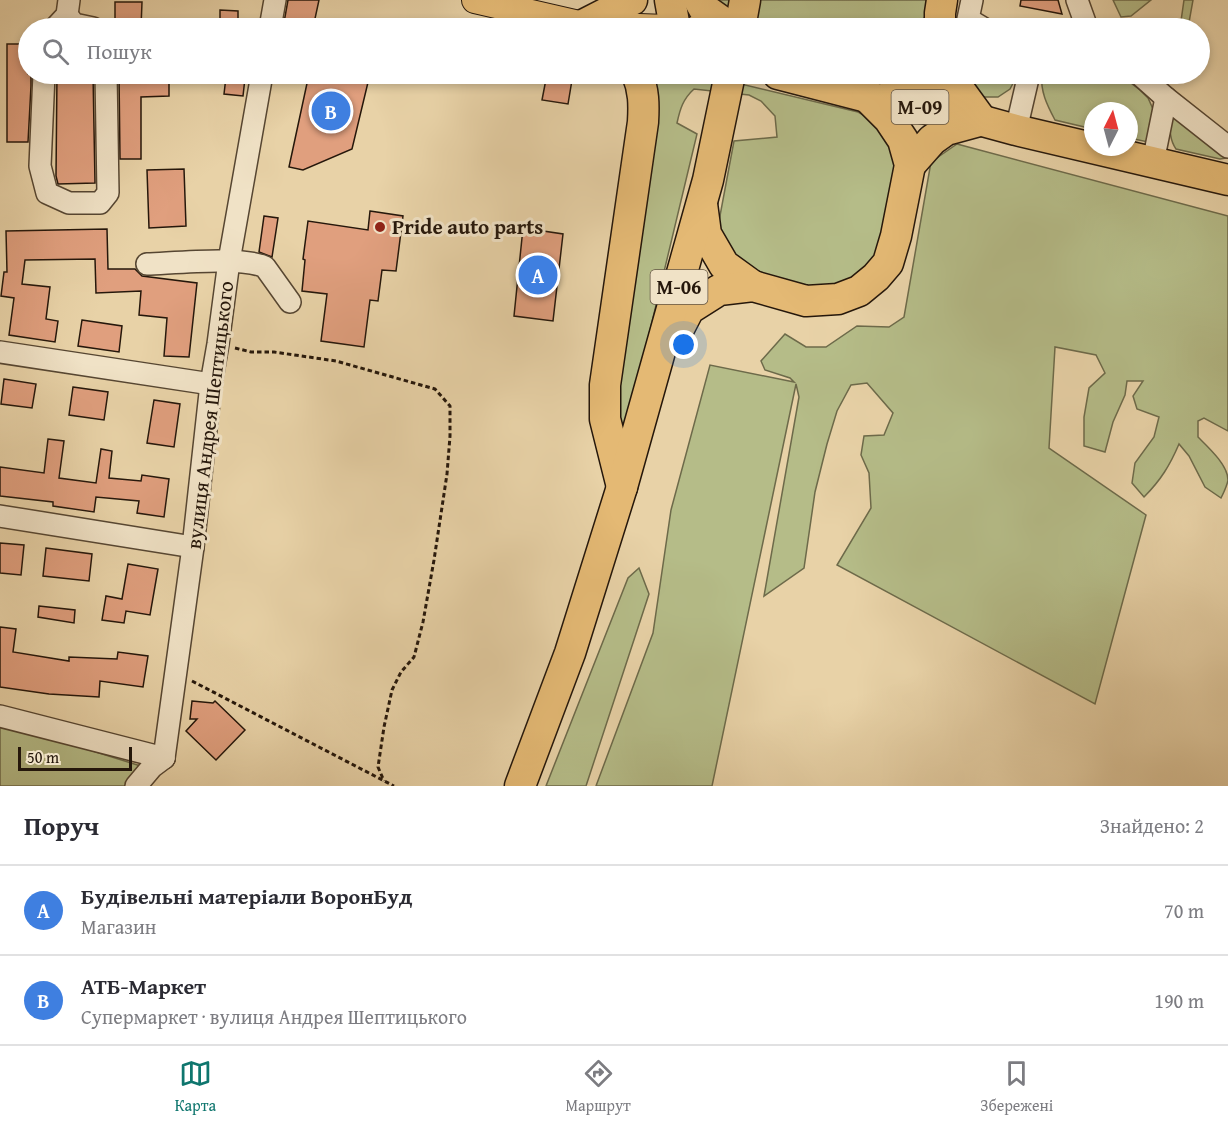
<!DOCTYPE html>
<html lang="uk">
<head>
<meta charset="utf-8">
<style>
  body { margin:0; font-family:"Gentium Book Plus",serif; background:#f7f7f7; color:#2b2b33 }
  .compass { position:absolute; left:1084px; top:102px; width:54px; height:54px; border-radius:50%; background:#fff; box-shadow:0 3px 9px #0003; rotate:6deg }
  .scale { position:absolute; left:18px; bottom:15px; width:114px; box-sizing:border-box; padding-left:6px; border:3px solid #25170b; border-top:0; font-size:16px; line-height:21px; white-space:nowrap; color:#25170b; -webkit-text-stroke:4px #f0e2c6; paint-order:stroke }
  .you { position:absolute; left:684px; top:345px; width:21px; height:21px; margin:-15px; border:4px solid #fff; border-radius:50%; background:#1a73e8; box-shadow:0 0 0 9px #1a73e833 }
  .badge { display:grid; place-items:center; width:39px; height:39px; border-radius:50%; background:#0f766e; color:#fff; font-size:20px; font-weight:700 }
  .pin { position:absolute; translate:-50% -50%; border:3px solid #fff; box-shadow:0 2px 6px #0006 }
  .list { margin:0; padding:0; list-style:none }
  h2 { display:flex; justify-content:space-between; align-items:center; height:78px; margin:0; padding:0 24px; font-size:26px }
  h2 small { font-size:20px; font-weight:400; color:#7c7c81 }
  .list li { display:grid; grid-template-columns:39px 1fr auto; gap:18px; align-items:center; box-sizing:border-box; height:90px; padding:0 24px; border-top:2px solid #e1e1e2 }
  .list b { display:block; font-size:22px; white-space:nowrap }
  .list p { margin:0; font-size:20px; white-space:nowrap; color:#7c7c81 }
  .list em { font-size:20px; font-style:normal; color:#7c7c81 }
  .icon { flex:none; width:33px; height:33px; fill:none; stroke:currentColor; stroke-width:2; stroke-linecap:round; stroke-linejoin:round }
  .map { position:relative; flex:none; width:1228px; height:786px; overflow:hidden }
  .search { position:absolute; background:#fff; box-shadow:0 3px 9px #0003; left:18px; right:18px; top:18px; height:66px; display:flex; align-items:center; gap:15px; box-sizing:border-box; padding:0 21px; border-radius:33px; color:#7c7c81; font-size:22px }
  .sheet { height:258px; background:#fff }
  nav { display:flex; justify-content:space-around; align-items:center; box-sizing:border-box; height:84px; border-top:2px solid #e1e1e2; background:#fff; font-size:16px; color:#7c7c81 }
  nav a { display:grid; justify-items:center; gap:3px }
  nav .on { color:#0f766e }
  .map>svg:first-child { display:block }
</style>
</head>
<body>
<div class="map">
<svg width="1228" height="786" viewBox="0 0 1228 786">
  <rect width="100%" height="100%" fill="#e8d2a7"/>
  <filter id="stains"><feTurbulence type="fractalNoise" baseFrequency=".00333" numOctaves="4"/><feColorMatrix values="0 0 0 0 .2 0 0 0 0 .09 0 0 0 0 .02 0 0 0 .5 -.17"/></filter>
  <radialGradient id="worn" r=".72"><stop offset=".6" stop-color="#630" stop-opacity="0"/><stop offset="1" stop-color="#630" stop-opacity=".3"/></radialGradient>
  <g fill="#b5bc88" stroke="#6d6a4a" stroke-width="1.5">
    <polygon points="708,0 931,0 929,11 917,28 767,28 738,22"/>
    <polygon points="1113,0 1151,0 1131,16 1121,17"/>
    <polygon points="1184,0 1193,0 1188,28 1180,28"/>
    <path d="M647 74H699L858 112 873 120 895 150 896 171 880 250 866 268 842 285 800 286 753 276 716 237 734 141 777 137 775 116 761 101 749 95 694 89C683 99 680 109 677 123L697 134 622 447 614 421Z"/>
    <polygon points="961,74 1018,74 1010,89 998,97 984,97 975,94"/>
    <path d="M1042 74H1119L1140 90 1148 98 1153 109 1155 123 1148 142 1129 138V111H1093V129L1055 120C1047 105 1040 91 1042 74Z"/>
    <path d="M1171 115 1226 158 1220 159 1176 149C1169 139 1170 128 1170 117Z"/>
    <path d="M957 144 1228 216V431L1204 418 1198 421V437C1208 447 1228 465 1228 480 1227 486 1224 492 1221 498L1205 487 1189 456 1179 444C1170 465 1161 480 1144 497L1132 483 1135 463 1154 437 1159 417 1137 409 1133 396 1143 381H1127L1125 395 1113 422 1105 452 1084 446V417L1089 388 1105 373 1096 355 1055 347 1049 448 1146 515 1095 704 837 565 871 508 869 473 861 455 864 436 884 435 893 413 867 383 851 385 837 411 827 444 815 492 804 568 764 596 799 397 796 384 712 786H596L653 633 671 510 710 365 794 382 790 378 765 370 761 361 785 334 806 347H826L857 326 889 327 904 317 931 162Z"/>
    <polygon points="639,568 649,594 586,786 546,786 628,578"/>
    <polygon points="0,722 147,768 132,786 0,786"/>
  </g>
  <g fill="#e09f7e" stroke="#25170b" stroke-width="1.5">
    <polygon points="288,0 319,0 313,28 283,28"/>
    <polygon points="1021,0 1058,0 1062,14 1020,6"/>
    <polygon points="115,2 142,2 141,28 115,28"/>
    <polygon points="220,10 238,11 238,28 220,27"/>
    <polygon points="7,44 28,44 28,74 31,74 31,86 28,142 7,142"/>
    <polygon points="57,74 93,74 95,183 58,184 56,176"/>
    <polygon points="119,74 169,74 169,96 141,97 141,159 120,159"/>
    <polygon points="309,74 370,74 352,149 303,170 289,167"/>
    <polygon points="547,74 573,74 568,104 542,100"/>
    <polygon points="226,77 245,78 243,96 224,94"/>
    <polygon points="184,169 186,226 149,228 147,170"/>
    <polygon points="370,211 403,216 396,271 382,270 378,301 370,300 364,347 321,341 327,294 302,291 305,260 303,259 308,221 368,230"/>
    <polygon points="264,216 278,218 272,257 259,252"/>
    <polygon points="523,228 563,234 553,321 514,316"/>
    <polygon points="107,229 108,269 135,269 142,276 197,283 189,357 164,356 167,318 139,315 141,291 96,293 95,259 25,260 22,284 50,287 46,319 58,321 55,342 9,335 14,298 1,296 4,272 7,272 6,231"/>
    <polygon points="82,320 122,326 119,352 78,346"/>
    <polygon points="4,379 36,384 32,408 1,404"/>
    <polygon points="73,387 108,392 104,420 69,415"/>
    <polygon points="154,400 180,404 174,447 147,443"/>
    <polygon points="48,439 64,441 59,478 96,483 101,449 112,451 109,478 141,481 142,475 169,479 164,517 137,513 139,501 96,497 94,512 53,506 53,502 0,496 0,467 44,473"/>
    <polygon points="0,543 24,545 21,575 0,573"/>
    <polygon points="46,548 92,554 89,581 43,576"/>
    <polygon points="128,564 158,569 150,615 126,611 124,623 102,620 106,596 122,599"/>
    <polygon points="39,606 75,610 74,623 38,617"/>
    <polygon points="0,627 16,629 13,652 69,661 69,657 117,659 118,652 148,656 143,687 100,681 99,697 49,694 0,687"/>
    <polygon points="192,701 213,703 215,701 245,730 216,760 186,731 197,719 190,719"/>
  </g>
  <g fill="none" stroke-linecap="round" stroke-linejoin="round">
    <g stroke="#564632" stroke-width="24">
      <g id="minor">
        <polyline points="972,0 968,19 983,28"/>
        <polyline points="1077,0 1086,25"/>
        <polyline points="67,15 74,24 93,28"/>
        <polyline points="55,28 67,15 69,0"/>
        <polyline points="270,28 275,0"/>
        <polyline points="44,74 40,166 47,193 69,203 100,203 108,193 106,74"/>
        <polyline points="1139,74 1166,98 1228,147"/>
        <polyline points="1016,130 1029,74"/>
        <polyline points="1153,162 1166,98"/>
        <path d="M147 264C175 263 242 256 265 267L290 302"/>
        <polyline points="0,352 211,384"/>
        <polyline points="0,516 193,547"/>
        <polyline points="0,716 164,758"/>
        <polyline points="164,758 193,547 211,384 218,344 229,261 262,74"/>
        <polyline points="136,786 152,767 164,758"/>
      </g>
    </g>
    <g stroke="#25170b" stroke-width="28">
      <g id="major">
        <polyline points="475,0 583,25 667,28"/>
        <polyline points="698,28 729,28"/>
      </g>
    </g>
    <g stroke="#25170b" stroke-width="33">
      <g id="highway">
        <polyline points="670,0 675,28"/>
        <polyline points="699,0 704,9 731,28"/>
        <polyline points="583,25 632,0"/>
        <polyline points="740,28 745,0"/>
        <polyline points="940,28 940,13 942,0"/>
        <polyline points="778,74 867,97 972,118 1016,130 1228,180"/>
        <polyline points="891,74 946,103"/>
        <polyline points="948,74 980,118"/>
        <polyline points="910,165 932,140 946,130 979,121"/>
        <polyline points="702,204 706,234 724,265 753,286"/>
        <polyline points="673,340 689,309 719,290 753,286 806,301 838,299 859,291 876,277 888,263 896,236 910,165 903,140 889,119 867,97"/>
        <path d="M622 487 605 419V385L643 122C644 105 644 90 637 74"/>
        <polyline points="520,786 570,653 622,487 708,180 730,74"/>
      </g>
    </g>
    <g stroke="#25170b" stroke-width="3" stroke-dasharray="4.5 3" stroke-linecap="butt">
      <polyline points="235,348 251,352 274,352 336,361 435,389 450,406 450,436 447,474 434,560 423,622 414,657 401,672 392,690 384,727 378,767 384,781"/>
      <polyline points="192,681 394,786"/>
    </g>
    <use href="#minor" stroke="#f0e2c6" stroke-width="21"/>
    <use href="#major" stroke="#e4b974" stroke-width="26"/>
    <use href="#highway" stroke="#e4b974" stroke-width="30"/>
  </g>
  <circle fill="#8f2418" stroke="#f0e2c6" stroke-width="2" cx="380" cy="227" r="6"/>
  <g text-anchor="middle" stroke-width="6" stroke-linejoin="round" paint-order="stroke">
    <g fill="#f0e2c6" stroke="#625443" stroke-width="1.5">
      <rect x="891.5" y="90" width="57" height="34" rx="4.5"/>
      <rect x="650.5" y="270" width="57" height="34" rx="4.5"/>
    </g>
    <g font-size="20" font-weight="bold" fill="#25170b">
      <text x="920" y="114">М-09</text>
      <text x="679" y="294">М-06</text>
    </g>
    <g font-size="21" font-weight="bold" fill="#25170b" stroke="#f0e2c6" text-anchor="start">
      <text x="392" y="234">Pride auto parts</text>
    </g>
    <g font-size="21" fill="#25170b" stroke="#f0e2c6">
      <text transform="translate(210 415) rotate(-83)" y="7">вулиця Андрея Шептицького</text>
    </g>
  </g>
  <rect width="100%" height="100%" filter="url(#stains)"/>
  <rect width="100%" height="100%" fill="url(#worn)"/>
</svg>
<svg class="compass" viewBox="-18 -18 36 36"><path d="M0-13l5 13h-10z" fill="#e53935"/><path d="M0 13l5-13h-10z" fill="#7c7c81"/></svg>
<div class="scale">50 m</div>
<div class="you"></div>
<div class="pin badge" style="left:538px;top:275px;background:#3f7fe0">A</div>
<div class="pin badge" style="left:331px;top:111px;background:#3f7fe0">B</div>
<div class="search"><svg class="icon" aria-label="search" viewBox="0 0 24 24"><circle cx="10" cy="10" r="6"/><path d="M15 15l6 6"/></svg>Пошук</div>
</div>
<section class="sheet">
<h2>Поруч<small>Знайдено: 2</small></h2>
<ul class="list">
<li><span class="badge" style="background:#3f7fe0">A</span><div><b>Будівельні матеріали ВоронБуд</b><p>Магазин</p></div><em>70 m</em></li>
<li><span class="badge" style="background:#3f7fe0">B</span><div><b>ATБ-Маркет</b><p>Супермаркет · вулиця Андрея Шептицького</p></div><em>190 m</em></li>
</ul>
</section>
<nav>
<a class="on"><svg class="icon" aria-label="map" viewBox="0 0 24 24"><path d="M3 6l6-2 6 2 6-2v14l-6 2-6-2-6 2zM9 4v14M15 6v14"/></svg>Карта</a>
<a><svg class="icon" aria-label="directions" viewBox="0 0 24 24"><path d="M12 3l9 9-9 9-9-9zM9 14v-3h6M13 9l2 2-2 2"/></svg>Маршрут</a>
<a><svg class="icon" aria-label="saved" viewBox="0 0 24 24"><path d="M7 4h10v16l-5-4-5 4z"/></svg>Збережені</a>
</nav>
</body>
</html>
